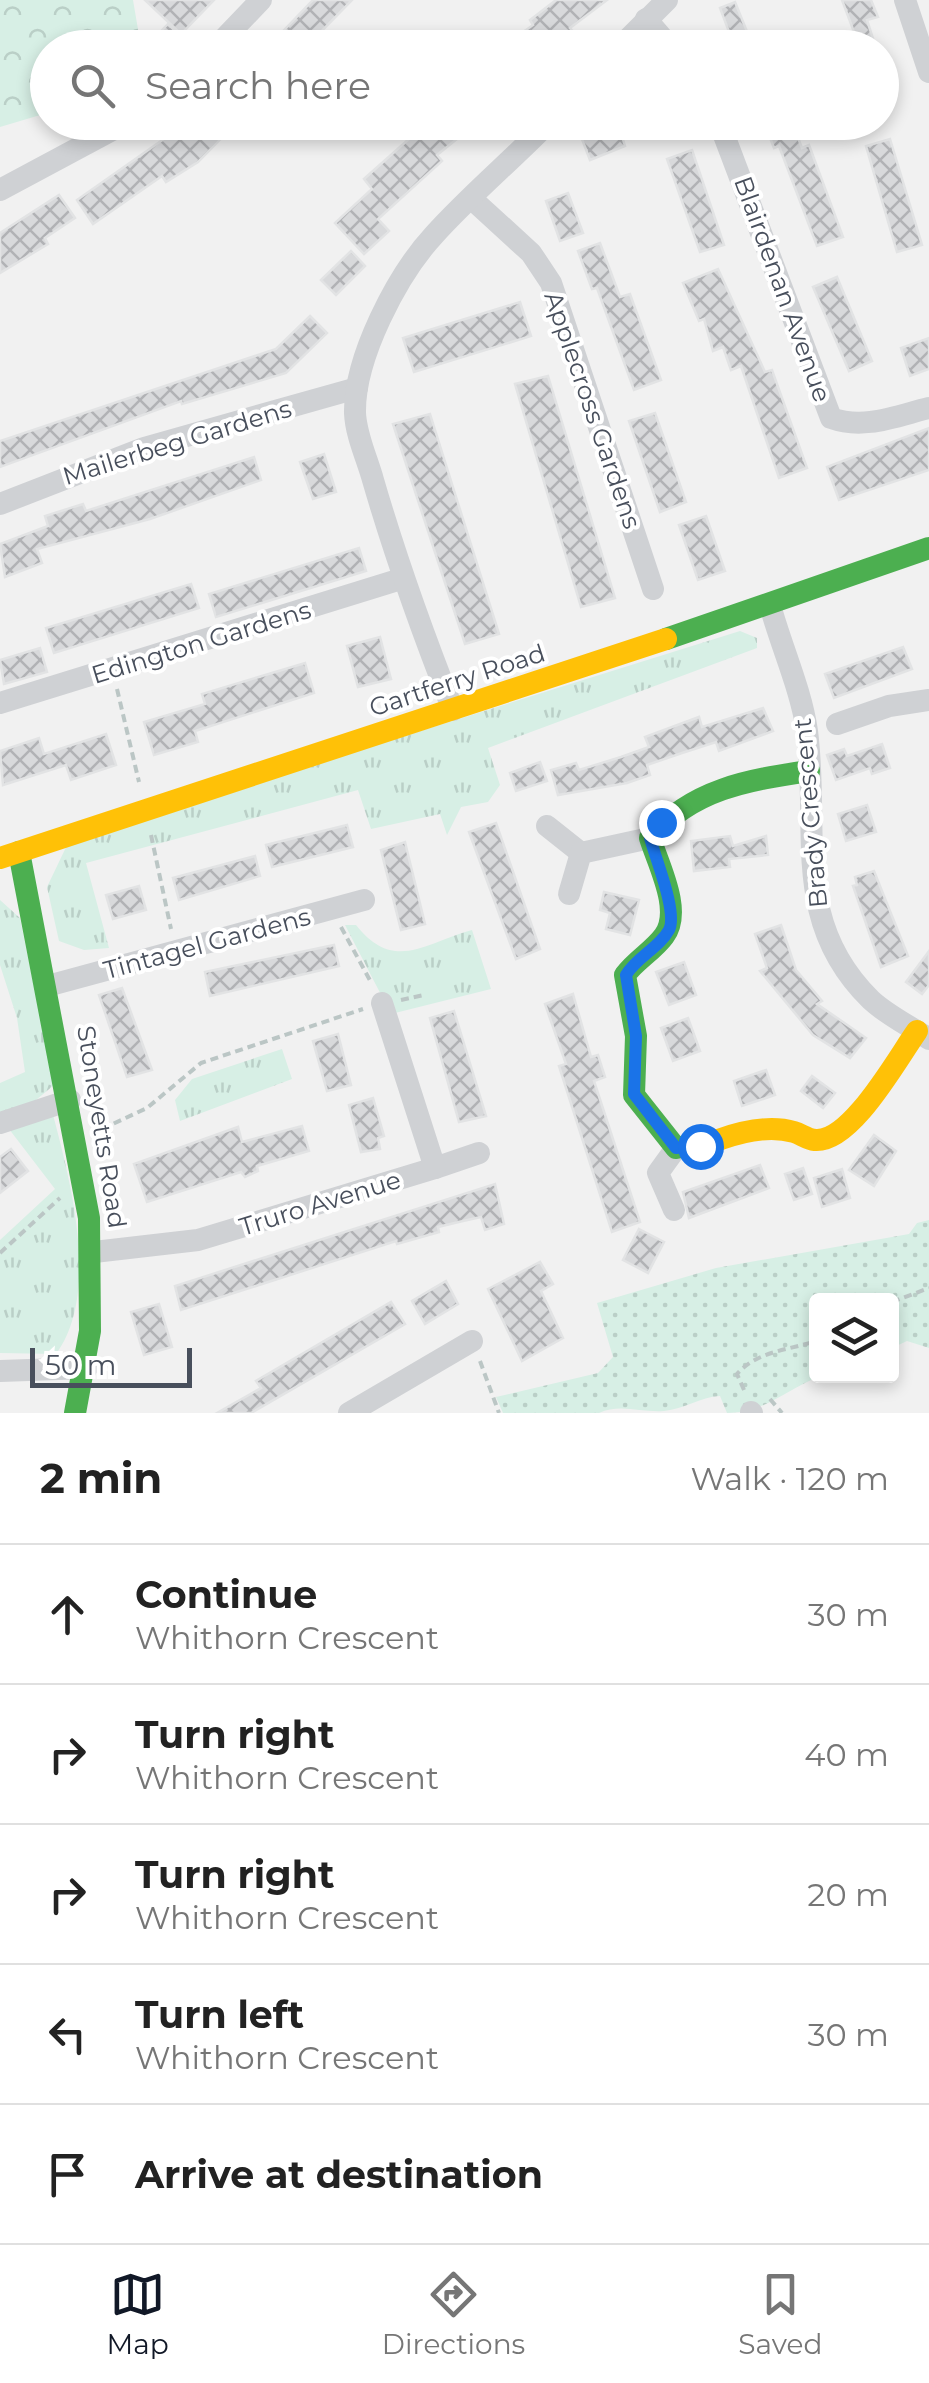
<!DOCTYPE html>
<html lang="en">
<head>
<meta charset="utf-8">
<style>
  body { margin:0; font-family:Montserrat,sans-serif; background:#f2f2f2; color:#222 }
  .controls { position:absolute; right:30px; bottom:30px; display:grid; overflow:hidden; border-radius:10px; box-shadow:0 5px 15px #0003 }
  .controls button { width:90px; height:90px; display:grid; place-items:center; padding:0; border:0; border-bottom:2px solid #e0e0e0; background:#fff; color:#222; font:50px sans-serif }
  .scale { position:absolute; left:30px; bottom:25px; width:162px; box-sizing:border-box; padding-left:10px; border:5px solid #484f5c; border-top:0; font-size:28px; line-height:35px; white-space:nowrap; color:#484f5c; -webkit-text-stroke:8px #fff; paint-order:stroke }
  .stop { position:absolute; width:30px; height:30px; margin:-22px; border:8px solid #1a73e8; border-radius:50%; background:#fff }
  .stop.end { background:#1a73e8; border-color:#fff; box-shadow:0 2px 10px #0008 }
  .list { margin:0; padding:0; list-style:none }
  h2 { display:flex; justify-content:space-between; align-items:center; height:130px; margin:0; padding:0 40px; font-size:42px }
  h2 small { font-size:32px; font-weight:400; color:#767676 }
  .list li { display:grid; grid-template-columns:65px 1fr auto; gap:30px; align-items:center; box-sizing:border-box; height:140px; padding:0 40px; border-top:2px solid #e0e0e0 }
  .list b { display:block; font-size:38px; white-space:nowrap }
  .list p { margin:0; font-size:32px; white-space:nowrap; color:#767676 }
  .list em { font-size:32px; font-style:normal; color:#767676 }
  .icon { flex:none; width:55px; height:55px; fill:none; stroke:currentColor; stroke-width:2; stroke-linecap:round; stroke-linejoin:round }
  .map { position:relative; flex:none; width:929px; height:1413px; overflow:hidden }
  .search { position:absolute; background:#fff; box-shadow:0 5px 15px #0003; left:30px; right:30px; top:30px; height:110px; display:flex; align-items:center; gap:25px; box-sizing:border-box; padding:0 35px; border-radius:55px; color:#767676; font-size:38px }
  .sheet { height:830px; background:#fff }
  nav { display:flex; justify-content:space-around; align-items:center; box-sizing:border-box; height:140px; border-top:2px solid #e0e0e0; background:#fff; font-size:28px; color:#767676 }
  nav a { display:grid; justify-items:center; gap:5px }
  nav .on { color:#111827 }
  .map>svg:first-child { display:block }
</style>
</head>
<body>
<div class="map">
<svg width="929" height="1413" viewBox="0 0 929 1413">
  <defs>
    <pattern id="grass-tufts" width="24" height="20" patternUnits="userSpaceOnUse" patternTransform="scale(2.5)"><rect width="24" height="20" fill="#d7efe5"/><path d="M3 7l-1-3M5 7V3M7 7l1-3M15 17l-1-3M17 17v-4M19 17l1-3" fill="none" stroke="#bacfc7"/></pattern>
    <pattern id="forest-crowns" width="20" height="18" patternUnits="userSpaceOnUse" patternTransform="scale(2.5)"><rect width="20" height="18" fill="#d7efe5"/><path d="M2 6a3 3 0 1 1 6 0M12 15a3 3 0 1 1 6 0" fill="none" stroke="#bacfc7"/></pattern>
    <pattern id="park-dots" width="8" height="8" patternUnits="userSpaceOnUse" patternTransform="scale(2.5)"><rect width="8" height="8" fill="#d7efe5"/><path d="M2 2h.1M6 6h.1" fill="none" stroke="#bacfc7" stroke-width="1.8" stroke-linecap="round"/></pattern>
    <pattern id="building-cross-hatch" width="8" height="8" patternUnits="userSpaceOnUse" patternTransform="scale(2.5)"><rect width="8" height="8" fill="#d8d9db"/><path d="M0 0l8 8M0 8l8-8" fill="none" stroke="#b1b2b5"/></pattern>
  </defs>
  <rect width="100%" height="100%" fill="#f1f1f1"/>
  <g fill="url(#grass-tufts)">
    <polygon points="740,631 757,638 757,648 488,748 500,785 488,802 461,807 447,835 440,814 371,829 358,790 86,863 109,948 84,950 59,941 47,887 69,841"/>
    <polygon points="0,900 20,918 54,1085 30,1105 0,1115 0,1083 25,1072 17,1018 0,965"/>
    <path d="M345 925H356C394 973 425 943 472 930L491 989 391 1014Z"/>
    <polygon points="282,1049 292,1079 180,1121 175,1100 192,1079"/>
    <path d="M52 1111C70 1179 101 1293 56 1354L0 1353V1240L55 1189 9 1129Z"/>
  </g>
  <polygon fill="url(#forest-crowns)" points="0,0 133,0 141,47 48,48 47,113 0,127"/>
  <path fill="url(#park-dots)" d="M929 1220V1348L907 1341 892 1348V1300H816V1376H821C786 1389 765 1413 727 1413L720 1396C700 1397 684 1409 664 1411 642 1413 620 1403 599 1413H503L496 1397 598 1373 613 1357 597 1303 716 1268 909 1234 917 1223Z"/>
  <g fill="url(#building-cross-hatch)" stroke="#e2e3e4" stroke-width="2.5">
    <polygon points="145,0 214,0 181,34"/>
    <polygon points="313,0 352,0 305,48 267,48"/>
    <polygon points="556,0 607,0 570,28 575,34 556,48 501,48 533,25 530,20"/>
    <polygon points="842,0 871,0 878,17 867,20 876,48 860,48"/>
    <polygon points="735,2 750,39 734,45 720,8"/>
    <polygon points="168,24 193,48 145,48"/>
    <polygon points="188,122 237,122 198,162 166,182 162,176 93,224 77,200"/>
    <polygon points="428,122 478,122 437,155 442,161 378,219 389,231 364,254 335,223 372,189 364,179"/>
    <polygon points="610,122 653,122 653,125 622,136 625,146 590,160 580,134"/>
    <polygon points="764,122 792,122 802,148 809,145 843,237 817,246 779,146 774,148"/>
    <polygon points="890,139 922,245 897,252 866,146"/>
    <polygon points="692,150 724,245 700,252 667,159"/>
    <polygon points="568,193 583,233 560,241 546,201"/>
    <polygon points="59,195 75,218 45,238 48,244 0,273 0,233"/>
    <polygon points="600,243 620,297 630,294 661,380 634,390 597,288 592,289 578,251"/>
    <polygon points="351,251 365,266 336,295 321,280"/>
    <polygon points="718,269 765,372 772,370 807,468 779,478 741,366 731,370 723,347 713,351 704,319 699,321 683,283"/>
    <polygon points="837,277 872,361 849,371 813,287"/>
    <polygon points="520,302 531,336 414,372 403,338"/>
    <polygon points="310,316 327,333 286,373 182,404 181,401 0,467 0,441 276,349"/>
    <polygon points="929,338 929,369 910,376 901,348"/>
    <polygon points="548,376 615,598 581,607 515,384"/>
    <polygon points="655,413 686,502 660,512 629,421"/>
    <polygon points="430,414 499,634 465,644 393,424"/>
    <polygon points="929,428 929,470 839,500 827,467"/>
    <polygon points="324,454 336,492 313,499 300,462"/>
    <polygon points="254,457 261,480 150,519 37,549 42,563 5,577 0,544 48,526 45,516 83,504 86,511"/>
    <polygon points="706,516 725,571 698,580 679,525"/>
    <polygon points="359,548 366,571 216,617 209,594"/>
    <polygon points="191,584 199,608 54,653 46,628"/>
    <polygon points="380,637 391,679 358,687 347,646"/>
    <polygon points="903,647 912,669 834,698 825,674"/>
    <polygon points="40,648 47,672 4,684 0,660"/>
    <polygon points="305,663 314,693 195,731 198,742 154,755 144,722 205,704 202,694"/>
    <polygon points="763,708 773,731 719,751 716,742 682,753 647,765 650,775 627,783 558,795 551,770 576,763 579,770 621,757 649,747 645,737 699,717 702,727"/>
    <polygon points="106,734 116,765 71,780 66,765 3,785 0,751 39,738 44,754"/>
    <polygon points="882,744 890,768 872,774 870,768 836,780 827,755 844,749 847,756"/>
    <polygon points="540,762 547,781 516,791 510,773"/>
    <polygon points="867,805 876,832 846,841 838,814"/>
    <polygon points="496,823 540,949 516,959 469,832"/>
    <polygon points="347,825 353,847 272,867 266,845"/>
    <polygon points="730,836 733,846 766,836 768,855 729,859 730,867 694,871 691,841"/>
    <polygon points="405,842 425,924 401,930 381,850"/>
    <polygon points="255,856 260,876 179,900 173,878"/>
    <polygon points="874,871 908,956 881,967 853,886 857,885 855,877"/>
    <polygon points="139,886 146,910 113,919 106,895"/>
    <polygon points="604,892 639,900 630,935 606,929 610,913 600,910"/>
    <polygon points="781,925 796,970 822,1001 817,1004 866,1038 850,1058 813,1035 760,971 767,968 755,934"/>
    <polygon points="334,945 339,966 210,996 205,972"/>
    <polygon points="929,951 929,985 922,994 906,982"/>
    <polygon points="684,962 696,995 669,1005 656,972"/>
    <polygon points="122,988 152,1070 127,1077 99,995"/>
    <polygon points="573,994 591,1057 598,1055 605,1077 594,1081 640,1222 612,1232 559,1066 566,1064 545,1004"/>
    <polygon points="454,1011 486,1116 459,1122 430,1018"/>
    <polygon points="688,1018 700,1051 673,1061 661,1028"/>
    <polygon points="338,1034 351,1085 327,1091 313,1041"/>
    <polygon points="766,1070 775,1095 742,1106 734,1081"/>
    <polygon points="812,1076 835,1093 823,1108 801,1091"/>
    <polygon points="373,1098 384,1136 378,1138 380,1149 361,1152 349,1105"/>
    <polygon points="302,1126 309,1151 257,1166 258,1171 245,1177 241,1172 147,1202 134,1164 238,1127 242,1142"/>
    <polygon points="874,1135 896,1151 874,1186 849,1170"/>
    <polygon points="11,1149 28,1171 0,1193 0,1157"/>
    <polygon points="760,1165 769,1188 689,1218 683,1192"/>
    <polygon points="803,1168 812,1194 794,1200 785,1174"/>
    <polygon points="842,1169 850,1198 822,1207 814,1178"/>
    <polygon points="495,1184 504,1224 485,1230 481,1217 463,1221 438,1227 439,1232 397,1244 396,1241 181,1310 175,1286"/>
    <polygon points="639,1229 664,1242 648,1273 623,1260"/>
    <polygon points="540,1262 553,1284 541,1291 563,1338 522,1361 488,1289"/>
    <polygon points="446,1281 458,1304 425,1324 412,1301"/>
    <polygon points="391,1302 405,1324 251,1413 217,1413 261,1388 256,1381"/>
    <polygon points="159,1304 172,1347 144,1355 131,1312"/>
  </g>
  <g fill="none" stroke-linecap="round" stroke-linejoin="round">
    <g stroke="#bbc6c5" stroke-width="4" stroke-dasharray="8 5" stroke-linecap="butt">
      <polyline points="117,689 139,782"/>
      <polyline points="151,835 171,929"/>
      <polyline points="341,927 372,984"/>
      <polyline points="401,1000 424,995"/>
      <polyline points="102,1129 147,1108 201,1063 363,1009"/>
      <polyline points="0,1253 60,1198"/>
      <polyline points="892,1302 929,1288"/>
      <polyline points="480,1361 499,1413"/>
      <path d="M744 1390 737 1374C757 1351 789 1350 816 1341"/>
      <polyline points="770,1399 782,1413"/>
    </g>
    <g stroke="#cfd1d4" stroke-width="22">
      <polyline points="905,0 929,72"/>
      <polyline points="646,19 671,48"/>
      <polyline points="215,48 261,0"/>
      <polyline points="619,48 667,0"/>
      <path d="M719 122 831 418C864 430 896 416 929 408"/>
      <polyline points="0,190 127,122"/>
      <polyline points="473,200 531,253 551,283 653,589"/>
      <polyline points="0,504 144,448 357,388"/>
      <path d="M770 605C781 646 801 689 807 731 820 831 790 921 871 1000 887 1015 910 1026 929 1039"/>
      <polyline points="0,703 401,579"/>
      <path d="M453 710C423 634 396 559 373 480 367 458 356 436 355 413 354 358 397 275 434 235 469 196 512 160 549 122"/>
      <polyline points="837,724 889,706 929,700"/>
      <polyline points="547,826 581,853"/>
      <polyline points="569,894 581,853 650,838"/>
      <polyline points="51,985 364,900"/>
      <polyline points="0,1123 70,1100"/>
      <polyline points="435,1168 479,1153"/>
      <polyline points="674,1210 658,1173 676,1148"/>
      <polyline points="94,1252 198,1240 435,1168 382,1003"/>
      <polyline points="0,1371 87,1368"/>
      <polyline points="751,1412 752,1413"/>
      <polyline points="349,1413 472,1341"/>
    </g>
    <g stroke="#4caf50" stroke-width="22">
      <polyline points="666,639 929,548"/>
      <polyline points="19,852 89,1218 90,1331 75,1413"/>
      <path d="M718 1140 676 1148 634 1095 636 1036 625 975C636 960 653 951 664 936 683 911 658 864 650 838 692 789 748 780 809 771"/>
    </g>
    <g stroke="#ffc107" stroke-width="22">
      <polyline points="0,858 666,639"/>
      <path d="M718 1140C740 1132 770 1125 794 1132 801 1134 807 1139 815 1140 851 1143 897 1059 917 1031"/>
    </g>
  </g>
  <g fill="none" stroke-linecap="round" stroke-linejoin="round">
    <path stroke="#1a73e8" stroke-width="12" d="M661 822 650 838C655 857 678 913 669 930 659 948 637 957 626 975L636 1036 634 1094 676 1148 700 1146"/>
  </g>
  <g text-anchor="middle" stroke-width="8" stroke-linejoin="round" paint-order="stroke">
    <g font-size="25" fill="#484f5c" stroke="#fff">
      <text transform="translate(783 289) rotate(70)" y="9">Blairdenan Avenue</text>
      <text transform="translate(593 410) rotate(71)" y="9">Applecross Gardens</text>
      <text transform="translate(177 442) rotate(-17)" y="9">Mailerbeg Gardens</text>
      <text transform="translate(201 642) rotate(-17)" y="9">Edington Gardens</text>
      <text transform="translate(457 680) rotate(-18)" y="9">Gartferry Road</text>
      <text transform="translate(810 813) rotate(-95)" y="9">Brady Crescent</text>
      <text transform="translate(207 943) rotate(-15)" y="9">Tintagel Gardens</text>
      <text transform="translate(102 1127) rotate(81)" y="9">Stoneyetts Road</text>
      <text transform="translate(320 1203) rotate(-17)" y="9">Truro Avenue</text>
    </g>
  </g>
</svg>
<div class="controls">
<button><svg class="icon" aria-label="layers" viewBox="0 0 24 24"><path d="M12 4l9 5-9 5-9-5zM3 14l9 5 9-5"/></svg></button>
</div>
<div class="scale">50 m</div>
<div class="stop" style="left:700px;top:1146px"></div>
<div class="stop end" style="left:661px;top:822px"></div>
<div class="search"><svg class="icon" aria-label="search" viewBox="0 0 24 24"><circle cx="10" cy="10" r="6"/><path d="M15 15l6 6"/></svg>Search here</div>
</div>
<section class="sheet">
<h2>2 min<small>Walk · 120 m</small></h2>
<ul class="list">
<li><svg class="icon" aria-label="ahead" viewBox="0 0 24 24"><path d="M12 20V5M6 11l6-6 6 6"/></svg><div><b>Continue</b><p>Whithorn Crescent</p></div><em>30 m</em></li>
<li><svg class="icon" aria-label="right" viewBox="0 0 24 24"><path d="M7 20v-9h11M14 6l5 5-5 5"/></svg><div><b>Turn right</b><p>Whithorn Crescent</p></div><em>40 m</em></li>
<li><svg class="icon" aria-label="right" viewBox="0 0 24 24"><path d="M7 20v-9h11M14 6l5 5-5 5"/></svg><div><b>Turn right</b><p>Whithorn Crescent</p></div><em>20 m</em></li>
<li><svg class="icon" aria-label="left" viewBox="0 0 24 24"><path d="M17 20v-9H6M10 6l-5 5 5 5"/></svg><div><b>Turn left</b><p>Whithorn Crescent</p></div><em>30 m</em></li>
<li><svg class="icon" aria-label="arrive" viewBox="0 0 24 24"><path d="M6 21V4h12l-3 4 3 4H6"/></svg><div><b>Arrive at destination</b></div></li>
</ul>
</section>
<nav>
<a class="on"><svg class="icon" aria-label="map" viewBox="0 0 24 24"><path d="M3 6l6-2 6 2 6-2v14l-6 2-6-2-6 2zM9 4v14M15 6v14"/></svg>Map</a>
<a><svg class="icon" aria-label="directions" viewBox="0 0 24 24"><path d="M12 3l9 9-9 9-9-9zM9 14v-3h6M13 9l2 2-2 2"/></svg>Directions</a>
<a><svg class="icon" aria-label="saved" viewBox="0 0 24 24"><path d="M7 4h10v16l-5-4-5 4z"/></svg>Saved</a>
</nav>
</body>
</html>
